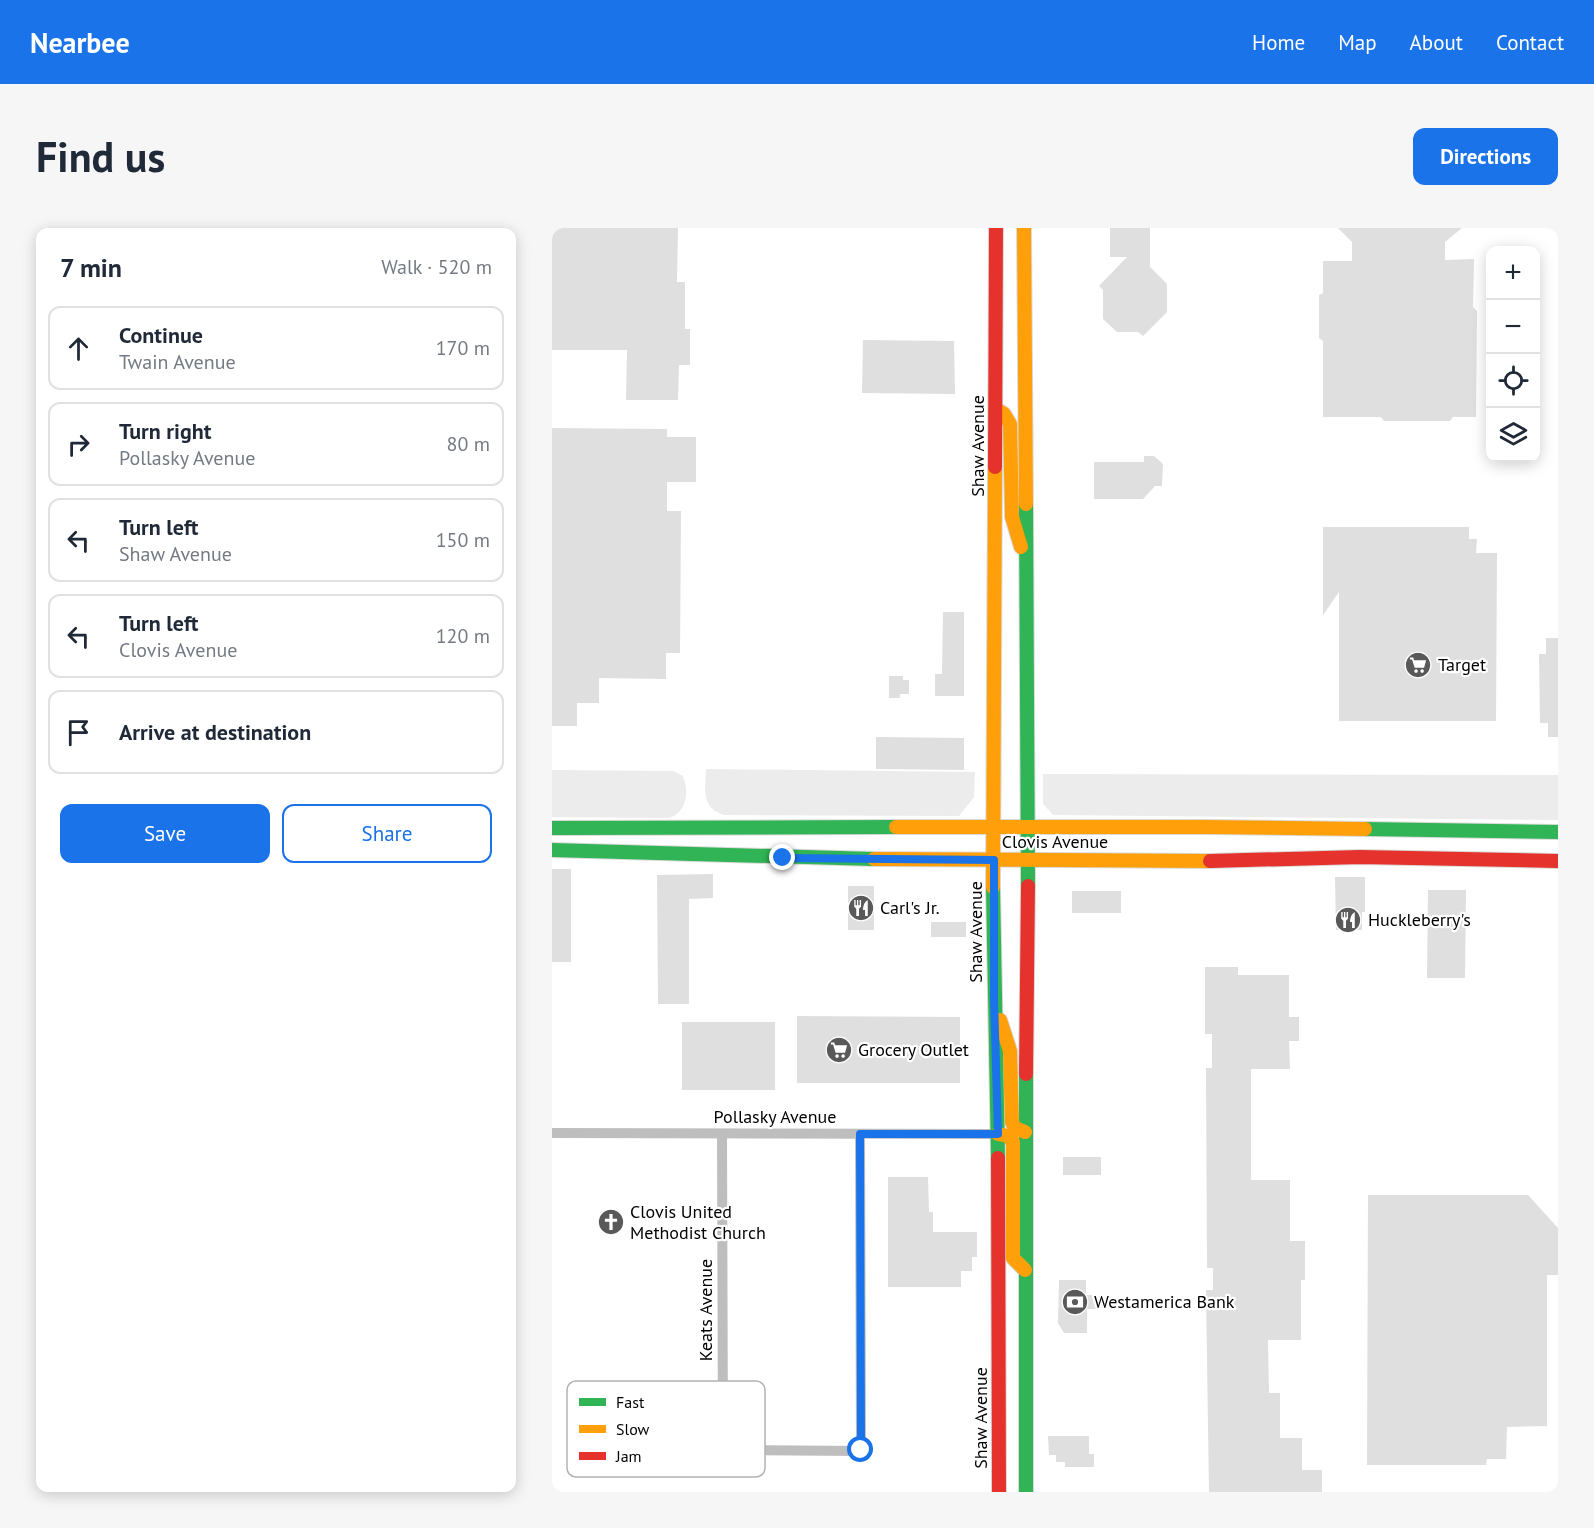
<!DOCTYPE html>
<html lang="en">
<head>
<meta charset="utf-8">
<style>
  body { margin:0; font-family:"PT Sans",sans-serif; background:#f6f6f7; color:#1f2937 }
  .controls { position:absolute; right:18px; top:18px; display:grid; overflow:hidden; border-radius:12px; box-shadow:0 3px 15px #0003 }
  .controls button { width:54px; height:54px; display:grid; place-items:center; padding:0; border:0; border-bottom:2px solid #e0e1e3; background:#fff; color:#1f2937; font:30px sans-serif }
  .stop { position:absolute; width:18px; height:18px; margin:-14px; border:4px solid #1a73e8; border-radius:50%; background:#fff }
  .stop.end { background:#1a73e8; border-color:#fff; box-shadow:0 2px 6px #0008 }
  .list { margin:0; padding:0; list-style:none }
  h2 { display:flex; justify-content:space-between; align-items:center; height:78px; margin:0; padding:0 24px; font-size:26px }
  h2 small { font-size:20px; font-weight:400; color:#747a83 }
  .list li { display:grid; grid-template-columns:39px 1fr auto; gap:18px; align-items:center; box-sizing:border-box; height:84px; margin:0 12px 12px; padding:0 12px; border:2px solid #e0e1e3; border-radius:12px }
  .list b { display:block; font-size:22px; white-space:nowrap }
  .list p { margin:0; font-size:20px; white-space:nowrap; color:#747a83 }
  .list em { font-size:20px; font-style:normal; color:#747a83 }
  .actions { display:flex; gap:12px; padding:18px 24px }
  .actions a { flex:1; padding:14px 0; border:2px solid #1a73e8; border-radius:12px; text-align:center; font-size:21px; color:#1a73e8 }
  .actions .main { background:#1a73e8; color:#fff }
  .icon { flex:none; width:33px; height:33px; fill:none; stroke:currentColor; stroke-width:2; stroke-linecap:round; stroke-linejoin:round }
  .map { position:relative; flex:none; width:1006px; height:1264px; overflow:hidden; border-radius:12px }
  header { display:flex; align-items:center; gap:36px; box-sizing:border-box; height:84px; padding:0 30px; background:#1a73e8; color:#fff }
  header strong { font-size:28px }
  nav { display:flex; gap:33px; margin-inline-start:auto; font-size:21px }
  .intro { display:flex; align-items:center; justify-content:space-between; box-sizing:border-box; height:144px; padding:0 36px }
  h1 { margin:0; font-size:42px }
  .button { padding:15px 27px; border-radius:12px; background:#1a73e8; color:#fff; font-size:21px; font-weight:700 }
  main { display:flex; gap:36px; padding:0 36px }
  aside { flex:1; background:#fff; border-radius:12px; box-shadow:0 3px 15px #0003 }
  .map>svg:first-child { display:block }
</style>
</head>
<body>
<header>
<strong>Nearbee</strong>
<nav><a>Home</a><a>Map</a><a>About</a><a>Contact</a></nav>
</header>
<div class="intro"><h1>Find us</h1><a class="button">Directions</a></div>
<main>
<aside>
<h2>7 min<small>Walk · 520 m</small></h2>
<ul class="list">
<li><svg class="icon" aria-label="ahead" viewBox="0 0 24 24"><path d="M12 20V5M6 11l6-6 6 6"/></svg><div><b>Continue</b><p>Twain Avenue</p></div><em>170 m</em></li>
<li><svg class="icon" aria-label="right" viewBox="0 0 24 24"><path d="M7 20v-9h11M14 6l5 5-5 5"/></svg><div><b>Turn right</b><p>Pollasky Avenue</p></div><em>80 m</em></li>
<li><svg class="icon" aria-label="left" viewBox="0 0 24 24"><path d="M17 20v-9H6M10 6l-5 5 5 5"/></svg><div><b>Turn left</b><p>Shaw Avenue</p></div><em>150 m</em></li>
<li><svg class="icon" aria-label="left" viewBox="0 0 24 24"><path d="M17 20v-9H6M10 6l-5 5 5 5"/></svg><div><b>Turn left</b><p>Clovis Avenue</p></div><em>120 m</em></li>
<li><svg class="icon" aria-label="arrive" viewBox="0 0 24 24"><path d="M6 21V4h12l-3 4 3 4H6"/></svg><div><b>Arrive at destination</b></div></li>
</ul>
<div class="actions"><a class="main">Save</a><a>Share</a></div>
</aside>
<div class="map">
<svg width="1006" height="1264" viewBox="0 0 1006 1264">
  <rect width="100%" height="100%" fill="#fff"/>
  <g fill="#ececec">
    <path d="M154 541 423 544 422 569 407 588 172 587C149 579 153 562 154 541Z"/>
    <path d="M0 542 121 543 131 548C137 564 135 584 117 590L0 589Z"/>
    <polygon points="491,546 1006,547 1006,592 501,587 491,576"/>
  </g>
  <g fill="#dfdfdf">
    <polygon points="0,0 126,0 125,54 133,54 133,101 138,101 138,137 127,137 126,172 74,172 75,122 0,122"/>
    <polygon points="558,0 598,0 598,39 615,56 615,84 591,108 586,104 565,104 551,91 551,62 547,58 575,29 558,29"/>
    <polygon points="786,0 910,0 893,14 893,32 922,31 921,79 925,83 924,189 901,189 898,193 832,193 829,189 771,189 771,113 767,110 767,67 771,65 771,33 800,33 800,14"/>
    <polygon points="311,112 402,113 403,166 310,165"/>
    <polygon points="0,200 115,201 115,209 144,209 144,254 115,254 115,283 129,283 128,425 114,425 114,451 47,450 47,475 25,475 25,498 0,498"/>
    <polygon points="592,228 602,228 611,236 610,258 603,258 591,271 542,271 542,234 592,234"/>
    <polygon points="771,299 917,299 917,311 925,311 924,325 945,325 944,493 787,493 787,364 771,387"/>
    <polygon points="391,384 412,384 412,468 383,468 383,446 390,446"/>
    <polygon points="994,410 1006,410 1006,509 996,509 996,495 988,495 987,426 994,426"/>
    <polygon points="337,448 351,448 351,452 357,452 357,466 348,466 348,470 337,470"/>
    <polygon points="324,509 412,510 412,542 324,541"/>
    <rect x="0" y="641" width="19" height="93"/>
    <polygon points="161,646 161,670 137,671 137,776 106,776 105,647"/>
    <polygon points="783,649 813,649 813,684 810,684 810,702 784,702"/>
    <rect x="296" y="658" width="26" height="44"/>
    <polygon points="876,662 914,662 913,750 875,750"/>
    <rect x="520" y="663" width="49" height="22"/>
    <rect x="379" y="694" width="35" height="15"/>
    <polygon points="653,739 686,739 686,747 737,747 737,789 747,789 747,813 737,813 738,841 699,841 699,952 738,952 738,1013 753,1013 753,1052 749,1052 749,1112 716,1112 717,1165 728,1165 728,1210 750,1210 750,1242 770,1242 770,1264 657,1264 654,1062 661,1062 661,1040 655,1040 654,840 660,840 660,806 653,806"/>
    <polygon points="245,788 408,789 408,855 245,855"/>
    <rect x="130" y="794" width="93" height="68"/>
    <rect x="511" y="929" width="38" height="18"/>
    <polygon points="336,949 376,949 377,984 381,984 381,1004 425,1004 425,1029 420,1029 420,1043 409,1043 409,1059 336,1059"/>
    <polygon points="816,967 976,967 1006,1000 1006,1047 995,1047 995,1198 955,1199 954,1231 935,1231 934,1237 815,1237"/>
    <polygon points="507,1052 534,1052 534,1067 546,1067 546,1081 535,1081 535,1105 512,1105 506,1095"/>
    <polygon points="496,1208 537,1208 537,1226 542,1226 542,1239 513,1239 513,1234 504,1234 504,1227 497,1227"/>
  </g>
  <g fill="none" stroke-linecap="round" stroke-linejoin="round">
    <g stroke="#dbdbdb" stroke-width="16">
      <g id="fast">
        <polyline points="474,276 476,658"/>
        <polyline points="0,600 344,599"/>
        <polyline points="813,601 1006,604"/>
        <polyline points="0,622 322,631"/>
        <polyline points="441,659 446,930"/>
        <polyline points="474,846 474,1264"/>
      </g>
    </g>
    <g stroke="#dbdbdb" stroke-width="16">
      <g id="slow">
        <polyline points="472,0 474,276"/>
        <polyline points="444,181 452,186 458,196 460,289 469,319"/>
        <polyline points="344,599 655,599 813,601"/>
        <polyline points="322,631 658,633"/>
        <polyline points="441,659 443,239"/>
        <polyline points="448,792 458,823 460,894 463,900 473,904"/>
        <polyline points="446,906 456,908 461,914 461,1030 473,1042"/>
      </g>
    </g>
    <g stroke="#dbdbdb" stroke-width="16">
      <g id="jam">
        <polyline points="443,239 444,0"/>
        <polyline points="658,633 808,629 1006,633"/>
        <polyline points="474,846 476,658"/>
        <polyline points="446,930 447,1264"/>
      </g>
    </g>
    <g stroke="#bebebe" stroke-width="10">
      <polyline points="0,905 446,906"/>
      <polyline points="170,906 171,1222 309,1223 308,906"/>
    </g>
    <use href="#fast" stroke="#30b455" stroke-width="14"/>
    <use href="#slow" stroke="#ff9f0a" stroke-width="14"/>
    <use href="#jam" stroke="#e5322d" stroke-width="14"/>
  </g>
  <g fill="none" stroke-linecap="round" stroke-linejoin="round">
    <polyline stroke="#1a73e8" stroke-width="8" points="231,630 442,632 442,771 446,906 308,906 309,1222"/>
  </g>
  <defs>
    <g id="supermarket-disc" transform="scale(1.35)"><circle r="9.5" fill="#595959" stroke="#fff"/><path d="M-6-5.5h2.5l.6 2H6L4.5 2H-2.5L-4.4-4H-6ZM-1.5 3.2a1.3 1.3 0 1 0 .1 0ZM3 3.2a1.3 1.3 0 1 0 .1 0Z" fill="#fff"/></g>
    <g id="restaurant-disc" transform="scale(1.35)"><circle r="9.5" fill="#595959" stroke="#fff"/><path d="M-5-6h1v4h1v-4h1v4h1v-4h1v5L-1.5 .5V6h-2V.5L-5-1ZM5-6V6H3V1.5H1.5Q1.5-4 5-6Z" fill="#fff"/></g>
    <g id="church-disc" transform="scale(1.35)"><circle r="9.5" fill="#595959" stroke="#fff"/><path d="M-1.2-6h2.4v3.5h3.3v2.4h-3.3V6h-2.4V-.1h-3.3v-2.4h3.3Z" fill="#fff"/></g>
    <g id="bank-disc" transform="scale(1.35)"><circle r="9.5" fill="#595959" stroke="#fff"/><path d="M-6-4H6V4H-6ZM0-2.3a2.3 2.3 0 1 0 0 4.6a2.3 2.3 0 1 0 0-4.6Z" fill="#fff"/></g>
  </defs>
  <g fill-rule="evenodd">
    <use href="#supermarket-disc" x="866" y="437"/>
    <use href="#restaurant-disc" x="309" y="680"/>
    <use href="#restaurant-disc" x="796" y="692"/>
    <use href="#supermarket-disc" x="287" y="822"/>
    <use href="#church-disc" x="59" y="994"/>
    <use href="#bank-disc" x="523" y="1074"/>
  </g>
  <g text-anchor="middle" stroke-width="4.5" stroke-linejoin="round" paint-order="stroke">
    <g font-size="18" fill="#000" stroke="#fff">
      <text transform="translate(426 218) rotate(-90)" y="6">Shaw Avenue</text>
      <text x="503" y="620">Clovis Avenue</text>
      <text transform="translate(424 704) rotate(-90)" y="6">Shaw Avenue</text>
      <text x="223" y="895">Pollasky Avenue</text>
      <text transform="translate(154 1082) rotate(-90)" y="6">Keats Avenue</text>
      <text transform="translate(429 1190) rotate(-90)" y="6">Shaw Avenue</text>
    </g>
    <g font-size="18" fill="#000" stroke="#fff" text-anchor="start">
      <text x="886" y="443">Target</text>
      <text x="328" y="686">Carl's Jr.</text>
      <text x="816" y="698">Huckleberry's</text>
      <text x="306" y="828">Grocery Outlet</text>
      <text x="78" y="990">Clovis United<tspan x="78" dy="21">Methodist Church</tspan></text>
      <text x="542" y="1080">Westamerica Bank</text>
    </g>
  </g>
  <rect x="15" y="1153" width="198" height="96" rx="9" fill="#fff" stroke="#b2b2b2" stroke-width="1.5"/>
  <rect x="27" y="1170" width="27" height="8" fill="#30b455"/>
  <rect x="27" y="1197" width="27" height="8" fill="#ff9f0a"/>
  <rect x="27" y="1224" width="27" height="8" fill="#e5322d"/>
  <g font-size="16" fill="#000">
    <text x="64" y="1180">Fast</text>
    <text x="64" y="1207">Slow</text>
    <text x="64" y="1234">Jam</text>
  </g>
</svg>
<div class="controls">
<button>+</button>
<button>−</button>
<button><svg class="icon" aria-label="locate" viewBox="0 0 24 24"><circle cx="12" cy="12" r="6"/><path d="M12 2v4M12 18v4M2 12h4M18 12h4"/></svg></button>
<button><svg class="icon" aria-label="layers" viewBox="0 0 24 24"><path d="M12 4l9 5-9 5-9-5zM3 14l9 5 9-5"/></svg></button>
</div>
<div class="stop" style="left:309px;top:1222px"></div>
<div class="stop end" style="left:231px;top:630px"></div>
</div>
</main>
</body>
</html>
